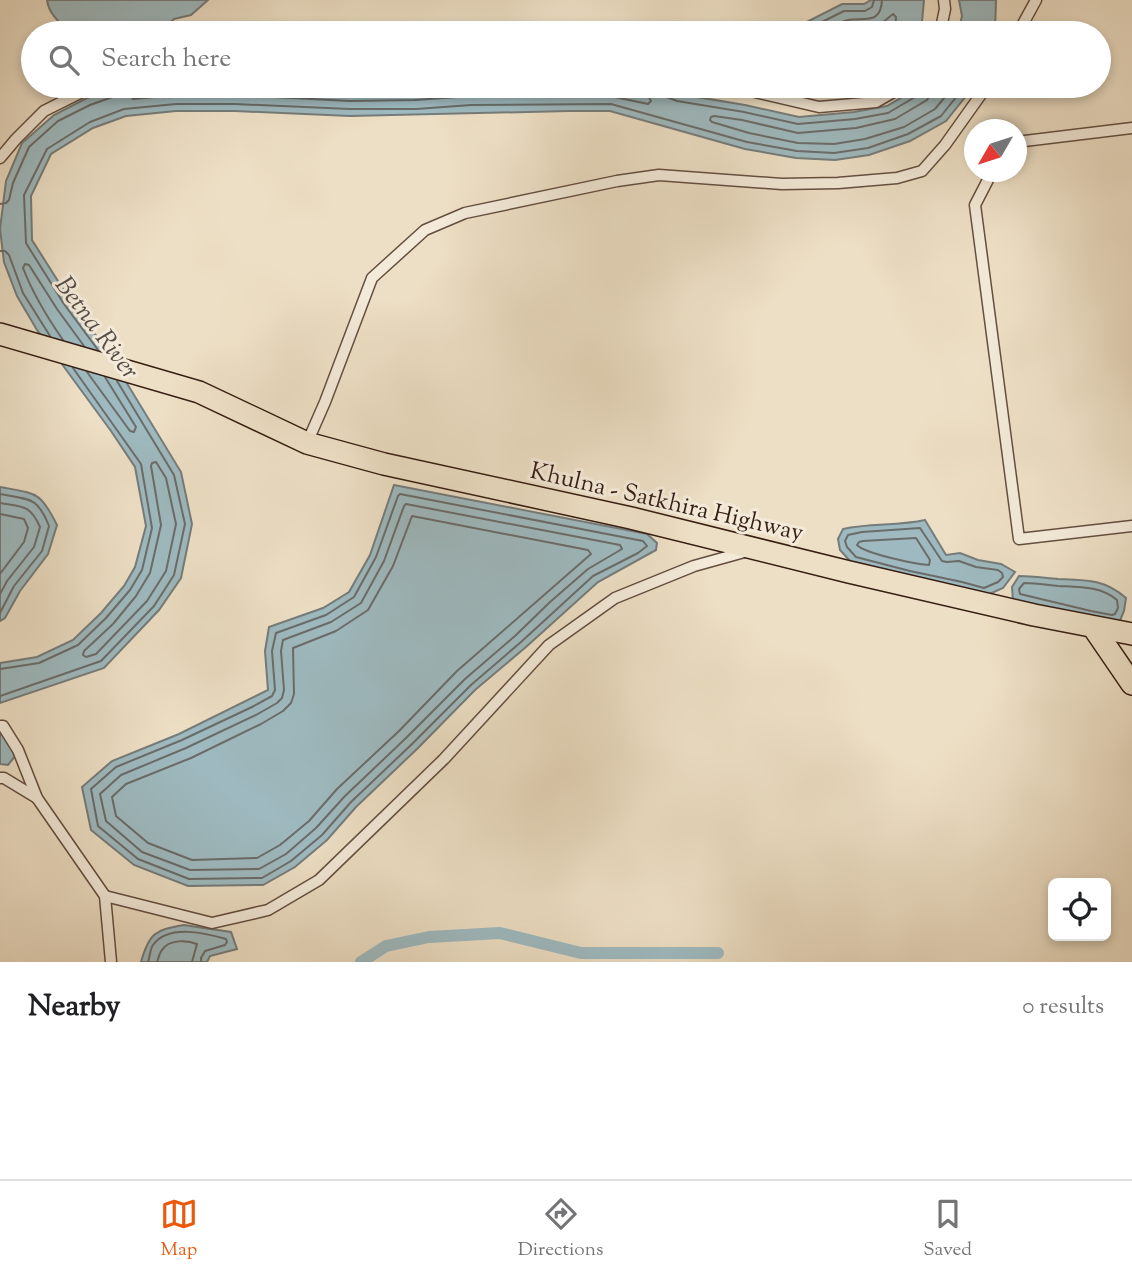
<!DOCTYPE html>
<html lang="en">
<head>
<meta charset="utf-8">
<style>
  body { margin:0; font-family:"Sorts Mill Goudy",serif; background:#f6f6f6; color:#202124 }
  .controls { position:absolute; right:21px; bottom:21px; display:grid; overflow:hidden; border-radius:10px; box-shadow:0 4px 10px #0003 }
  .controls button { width:63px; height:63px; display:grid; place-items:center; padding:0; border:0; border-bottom:2px solid #e0e0e0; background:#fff; color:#202124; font:35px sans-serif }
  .compass { position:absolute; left:964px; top:119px; width:63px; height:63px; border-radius:50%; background:#fff; box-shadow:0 4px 10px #0003; rotate:231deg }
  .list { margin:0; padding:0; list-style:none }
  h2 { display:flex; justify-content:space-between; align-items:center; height:91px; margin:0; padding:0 28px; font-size:30px }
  h2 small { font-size:23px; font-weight:400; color:#757577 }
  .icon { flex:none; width:38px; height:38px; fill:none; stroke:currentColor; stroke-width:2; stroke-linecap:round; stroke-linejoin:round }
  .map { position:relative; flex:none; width:1132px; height:962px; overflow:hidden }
  .search { position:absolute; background:#fff; box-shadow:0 4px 10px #0003; left:21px; right:21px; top:21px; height:77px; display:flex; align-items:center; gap:18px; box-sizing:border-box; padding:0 24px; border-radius:38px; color:#757577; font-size:26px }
  .sheet { height:217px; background:#fff }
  nav { display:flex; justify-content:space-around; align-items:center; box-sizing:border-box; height:98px; border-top:2px solid #e0e0e0; background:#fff; font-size:19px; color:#757577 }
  nav a { display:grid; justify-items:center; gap:4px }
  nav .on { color:#ea580c }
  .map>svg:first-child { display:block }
</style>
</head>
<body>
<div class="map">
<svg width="1132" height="962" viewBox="0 0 1132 962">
  <rect width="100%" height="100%" fill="#eddfc5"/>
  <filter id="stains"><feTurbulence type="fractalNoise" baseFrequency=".00286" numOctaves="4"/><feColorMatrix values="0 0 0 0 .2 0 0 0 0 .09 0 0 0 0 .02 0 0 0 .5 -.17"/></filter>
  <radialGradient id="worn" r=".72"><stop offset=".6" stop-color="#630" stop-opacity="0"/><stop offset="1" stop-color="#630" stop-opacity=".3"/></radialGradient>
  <g fill="#9ebac0" stroke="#757c7b" stroke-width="2">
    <path d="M47 0H208L191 15 174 19 164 28V33H72C61 24 49 15 47 0Z"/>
    <polygon points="871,0 924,0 921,33 773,33 799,26 842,4 864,4"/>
    <polygon points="959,0 996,0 995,33 958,33 962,16"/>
    <polygon points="125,86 653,86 679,94 745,105 799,117 854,112 887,106 921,86 974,86 946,121 910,141 869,155 835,160 796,158 745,149 610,111 569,111 350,116 235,111 176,111 126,116 93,128 51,154 31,196 32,240 70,300 106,349 181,472 192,524 181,578 159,610 104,668 0,703 0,663 37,657 73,640 101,613 124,586 135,567 146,526 135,467 111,431 37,330 17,296 4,262 0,229 6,181 22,143 54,115 87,98"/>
    <path d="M761 86H873C836 96 797 95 761 86Z"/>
    <polygon points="394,485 647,534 657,543 656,550 598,582 526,647 475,690 417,749 356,807 327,840 295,867 263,885 188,886 134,865 91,830 82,787 112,761 179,734 268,690 265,651 269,627 323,608 349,592 370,555"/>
    <path d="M0 487C37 494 40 491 57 525L48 554 20 591 5 618 0 621Z"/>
    <path d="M925 520 946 555 960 553 978 560 1001 564 1015 572 1003 588 985 596 851 562 840 550 838 539 843 529C870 523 898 526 925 520Z"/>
    <path d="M1019 576C1033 576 1045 578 1058 579 1086 580 1104 579 1126 598L1124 611 1119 623 1013 600 1012 587Z"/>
    <polygon points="0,733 7,737 15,756 8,765 0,764"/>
    <path d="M184 925 231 932 237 949 210 956 207 962H141C149 933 155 930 184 925Z"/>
  </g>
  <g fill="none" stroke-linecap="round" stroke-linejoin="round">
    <g stroke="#6a6c6a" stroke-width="2">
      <polyline points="800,33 844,11 865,11 872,7 874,0"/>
      <path d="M822 33C830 29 839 22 848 20 864 17 881 25 882 0"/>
      <path d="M844 33C852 29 859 31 868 30 879 28 885 20 893 14L896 17 895 33"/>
      <polyline points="131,86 130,96 133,99 176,95 235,95 350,101 415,100 471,96 610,96 648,104 651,101 647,93 646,86"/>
      <polyline points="261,86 350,90 529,86"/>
      <polyline points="655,86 656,90 659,94 677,101 744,112 798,124 855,119 888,113 920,94 923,90 923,86"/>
      <polyline points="932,86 931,93 927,100 895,119 856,128 798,133 742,120 714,116 711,117 710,120 712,122 749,133 798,143 834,144 865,139 904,127 935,109 954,86"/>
      <polyline points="0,204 6,203 9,200 13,183 29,147 58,121 90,105 118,95 122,91 122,86"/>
      <polyline points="0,251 5,251 9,255 23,293 50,336"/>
      <path d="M63 340C47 317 33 294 23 268L25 264 29 265 57 309 84 346"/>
      <polyline points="98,350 64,304 26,243 24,195 47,149 90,122 124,109 176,104 235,104 350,109 416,109 471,105 611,104 747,142 797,151 834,153 868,148 908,134 941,116 965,86"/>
      <polyline points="87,372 130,431 134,432 136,427 105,377"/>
      <polygon points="156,462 166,478 176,524 166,571 147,601 96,654 86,657 83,655 84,651 113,624 136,596 150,573 161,525 151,466 152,463"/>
      <path d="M0 494C30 500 37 496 49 526L42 551 14 586 0 613"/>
      <polygon points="400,494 643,541 647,546 638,553 593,576 521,642 471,685 412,744 351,802 322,835 291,861 262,878 189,879 138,859 98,826 91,789 116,767 182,740 252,707 272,696 275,690 272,651 276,633 326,615 354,597 376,557 398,496"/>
      <path d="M0 503C22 507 30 504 40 527L34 547 7 581 0 594"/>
      <polygon points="406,504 620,545 622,549 588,569 550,602 515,636 465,679 406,738 345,796 316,828 286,854 259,869 190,870 142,852 106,821 100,794 121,775 186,748 256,715 277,703 282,698 284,690 281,651 283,640 331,622 361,603 384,561 404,506"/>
      <polyline points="0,514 24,519 28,528 24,542 0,574"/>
      <polygon points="412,516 588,550 591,554 457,671 399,731 337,789 309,821 280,845 257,858 192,860 148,843 116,816 112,797 126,784 191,758 261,724 283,711 291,703 294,694 293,648 336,631 368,610 393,566"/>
      <polygon points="920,528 942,561 947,562 959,561 976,567 998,570 1002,573 1003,577 998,582 984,588 962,582 910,571 856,557 847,547 845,541 848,535 862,532"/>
      <path d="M916 538 930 560 929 565C915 564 866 554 857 545L859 542 863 541Z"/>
      <path d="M1024 583C1036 583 1047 585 1058 586 1079 587 1101 586 1117 600L1118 608 1115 614 1112 615 1091 611 1020 594 1019 589Z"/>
      <polyline points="0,669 39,663 78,645 106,618 130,590 142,570 152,528 141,464 73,368"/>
      <polyline points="0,696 101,661 154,606 174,575 185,524 174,475 117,381"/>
      <path d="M148 962C150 957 150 949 153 945 168 924 205 933 226 939L227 942 225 945 205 951 201 958V962"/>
      <path d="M157 962C158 959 160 952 162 950 169 939 187 940 197 944L192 962"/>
    </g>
    <polyline stroke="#9ebac0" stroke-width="12" points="361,962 386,946 429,937 500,933 581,953 718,953"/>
    <g stroke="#644e40" stroke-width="13">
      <g id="street">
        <polyline points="940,33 945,9 944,0"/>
        <polyline points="1018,33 1036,0"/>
        <polyline points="729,86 819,107 876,102 904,86"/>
        <polyline points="1016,142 1132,128"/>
        <polyline points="0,158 16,139 44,111 94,86"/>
        <polyline points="992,172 975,205 1019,539 1132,526"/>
        <polyline points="307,443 325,402 372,278 425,230 465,213 617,181 659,175 782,184 838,183 897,178 922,171 945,145 987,86"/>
        <polyline points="0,726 3,726 18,750 37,798 105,896 111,962"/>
        <polyline points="0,778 4,778 37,798"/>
        <polyline points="105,896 212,923 268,910 319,880 444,759 549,645 615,598 694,566 748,551"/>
      </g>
    </g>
    <g stroke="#371e13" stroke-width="24">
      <g id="highway">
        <polyline points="0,334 199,392 307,443 384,464 631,518 849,572 1034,615 1132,634"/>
        <polyline points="1093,627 1132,684"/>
      </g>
    </g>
    <use href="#street" stroke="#f3ead9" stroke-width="10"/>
    <use href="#highway" stroke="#eddfc5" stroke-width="21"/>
  </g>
  <g text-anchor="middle" stroke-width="6" stroke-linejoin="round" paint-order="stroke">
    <g font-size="24" fill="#371e13" stroke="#f3ead9">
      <text transform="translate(667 501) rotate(13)" y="8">Khulna - Satkhira Highway</text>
    </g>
    <g font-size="26" font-style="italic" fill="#564d47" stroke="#f3ead9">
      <text transform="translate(98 327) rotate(53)" y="9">Betna River</text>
    </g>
  </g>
  <rect width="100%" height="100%" filter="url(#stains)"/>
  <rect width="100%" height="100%" fill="url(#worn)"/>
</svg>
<div class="controls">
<button><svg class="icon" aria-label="locate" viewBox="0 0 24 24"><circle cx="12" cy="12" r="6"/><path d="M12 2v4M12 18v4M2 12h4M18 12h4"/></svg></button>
</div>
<svg class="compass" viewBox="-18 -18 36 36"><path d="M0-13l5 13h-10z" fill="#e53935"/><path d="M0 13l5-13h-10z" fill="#757577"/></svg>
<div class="search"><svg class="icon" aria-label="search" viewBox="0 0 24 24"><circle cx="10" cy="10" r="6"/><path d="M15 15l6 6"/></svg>Search here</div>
</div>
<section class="sheet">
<h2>Nearby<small>0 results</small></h2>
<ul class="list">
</ul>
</section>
<nav>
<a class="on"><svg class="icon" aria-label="map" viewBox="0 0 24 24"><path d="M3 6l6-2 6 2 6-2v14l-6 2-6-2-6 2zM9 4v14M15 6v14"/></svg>Map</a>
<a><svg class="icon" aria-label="directions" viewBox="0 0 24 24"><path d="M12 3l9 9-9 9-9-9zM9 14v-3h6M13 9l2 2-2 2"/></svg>Directions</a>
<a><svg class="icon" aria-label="saved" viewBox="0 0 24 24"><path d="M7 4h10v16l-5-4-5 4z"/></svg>Saved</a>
</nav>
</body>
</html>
